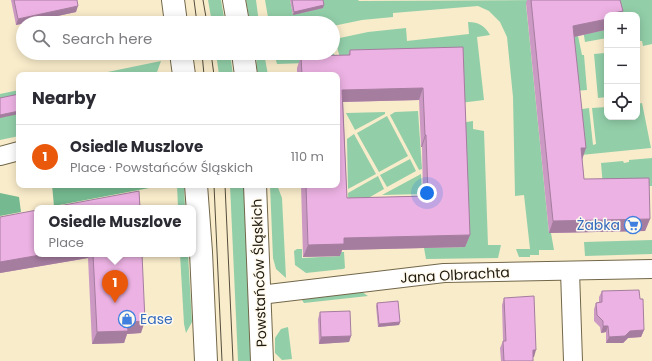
<!DOCTYPE html>
<html lang="en">
<head>
<meta charset="utf-8">
<style>
  body { margin:0; font-family:Poppins,sans-serif; background:#f2f2f3; color:#2b2b33 }
  .controls { position:absolute; right:12px; top:12px; display:grid; overflow:hidden; border-radius:8px; box-shadow:0 2px 10px #0003 }
  .controls button { width:36px; height:36px; display:grid; place-items:center; padding:0; border:0; border-bottom:1px solid #e1e1e2; background:#fff; color:#2b2b33; font:20px sans-serif }
  .you { position:absolute; left:427px; top:193px; width:14px; height:14px; margin:-10px; border:3px solid #fff; border-radius:50%; background:#1a73e8; box-shadow:0 0 0 6px #1a73e833 }
  .badge { display:grid; place-items:center; width:26px; height:26px; border-radius:50%; background:#ea580c; color:#fff; font-size:13px; font-weight:700 }
  .pin { position:absolute; translate:-50% -33px; filter:drop-shadow(0 1px 2px #0008) }
  .pin::after { content:''; position:absolute; top:21px; width:14px; height:12px; background:inherit; clip-path:polygon(0 0,100% 0,50% 100%) }
  .popup { position:absolute; left:34px; top:205px; width:162px; height:52px; box-sizing:border-box; display:grid; place-content:center; border-radius:8px; background:#fff; filter:drop-shadow(0 1px 3px #0005); font-size:13px; white-space:nowrap; color:#7c7c81 }
  .popup b { font-size:15px; color:#2b2b33 }
  .popup::after { content:''; position:absolute; left:50%; top:100%; margin-left:-8px; border:8px solid transparent; border-top-color:#fff }
  .list { margin:0; padding:0; list-style:none }
  h2 { display:flex; justify-content:space-between; align-items:center; height:52px; margin:0; padding:0 16px; font-size:17px }
  h2 small { font-size:13px; font-weight:400; color:#7c7c81 }
  .list li { display:grid; grid-template-columns:26px 1fr auto; gap:12px; align-items:center; box-sizing:border-box; height:64px; padding:0 16px; border-top:1px solid #e1e1e2 }
  .list b { display:block; font-size:15px; white-space:nowrap }
  .list p { margin:0; font-size:13px; white-space:nowrap; color:#7c7c81 }
  .list em { font-size:13px; font-style:normal; color:#7c7c81 }
  .icon { flex:none; width:22px; height:22px; fill:none; stroke:currentColor; stroke-width:2; stroke-linecap:round; stroke-linejoin:round }
  .map { position:relative; flex:none; width:652px; height:361px; overflow:hidden }
  .search { position:absolute; background:#fff; box-shadow:0 2px 10px #0003; left:16px; top:16px; width:324px; height:44px; display:flex; align-items:center; gap:10px; box-sizing:border-box; padding:0 14px; border-radius:22px; color:#7c7c81; font-size:15px }
  .panel { position:absolute; background:#fff; box-shadow:0 2px 10px #0003; left:16px; top:72px; width:324px; height:116px; border-radius:8px }
  .map>svg:first-child { display:block }
</style>
</head>
<body>
<div class="map">
<svg width="652" height="361" viewBox="0 0 652 361">
  <rect width="100%" height="100%" fill="#f9eccb"/>
  <g fill="#92cfa9">
    <polygon points="208,0 221,0 225,23 212,23"/>
    <polygon points="246,0 256,0 259,23 250,23"/>
    <polygon points="265,0 290,0 293,15 321,0 358,0 359,1 542,0 526,4 549,233 551,233 554,250 539,250 539,255 530,255 530,257 519,257 516,249 530,249 524,195 515,196 513,97 507,37 500,22 489,11 478,6 393,13 393,17 362,20 333,26 333,23 269,23"/>
    <polygon points="613,0 652,0 652,44 643,46 642,41 637,41 637,15 617,15"/>
    <path d="M468 22C479 22 485 26 490 35L477 37 484 100 460 103 341 62 335 39 368 32 406 28 407 41 469 34Z"/>
    <polygon points="607,25 607,38 585,42 583,30 595,32 605,30"/>
    <polygon points="577,31 582,55 584,55 587,90 575,91 569,33"/>
    <polygon points="333,50 336,62 277,64 274,53 333,53"/>
    <polygon points="216,53 230,53 233,75 219,75"/>
    <path d="M264 53 268 75H258C257 66 253 57 264 53Z"/>
    <polygon points="605,53 607,56 607,97 598,98 594,54"/>
    <polygon points="161,61 156,75 93,75"/>
    <polygon points="19,90 19,136 0,140 0,94"/>
    <polygon points="642,103 651,148 581,155 576,110 589,108 593,145 596,144 592,108 607,107 607,117 637,117 637,104"/>
    <polygon points="418,111 422,169 419,170 390,115 395,112"/>
    <polygon points="385,112 385,114 355,130 346,113"/>
    <polygon points="387,116 408,156 379,172 357,133"/>
    <polygon points="473,121 473,129 484,131 488,245 501,245 498,258 426,259 424,248 465,247 460,123"/>
    <polygon points="354,134 376,174 348,189 347,139"/>
    <polygon points="652,158 652,186 603,187 601,163 623,161 624,163 629,162 629,160"/>
    <polygon points="410,159 416,171 387,187 380,175"/>
    <polygon points="421,174 422,194 382,195"/>
    <polygon points="378,176 384,189 349,209 348,193"/>
    <polygon points="177,185 184,185 185,208 178,208"/>
    <polygon points="230,185 244,185 251,361 238,361"/>
    <polygon points="270,185 277,185 282,198 286,278 276,269 273,258"/>
    <polygon points="652,240 652,254 585,256 584,242"/>
    <polygon points="297,249 302,249 302,258 340,256 341,252 344,252 345,268 343,269 306,273 295,265 294,251"/>
    <polygon points="180,254 188,254 192,322 186,333 184,324"/>
    <polygon points="359,290 368,296 304,303 300,297"/>
    <polygon points="288,327 292,359 282,360 275,353 275,338 281,329"/>
  </g>
  <g fill="#75b990">
    <polygon points="52,185 165,185 54,206"/>
    <polygon points="0,193 19,197 21,212 0,216"/>
  </g>
  <g fill="none" stroke-linecap="round" stroke-linejoin="round">
    <g stroke="#72674a" stroke-width="20">
      <g id="street">
        <polyline points="0,156 19,151"/>
        <polyline points="570,271 573,361"/>
        <polyline points="260,295 444,273 652,269"/>
      </g>
    </g>
    <g stroke="#72674a" stroke-width="24">
      <g id="secondary">
        <polyline points="173,0 176,23"/>
        <polyline points="234,0 238,23"/>
        <polyline points="181,53 184,75"/>
        <polyline points="243,53 246,75"/>
        <polyline points="196,185 201,252 206,361"/>
        <polyline points="255,185 262,361"/>
      </g>
    </g>
    <use href="#street" stroke="#fff" stroke-width="18"/>
    <use href="#secondary" stroke="#fff" stroke-width="22"/>
    <g stroke="#534d3c" stroke-width="1">
      <polyline points="194,0 197,23"/>
      <polyline points="203,0 207,23"/>
      <polyline points="202,53 204,75"/>
      <polyline points="211,53 214,75"/>
      <polyline points="214,185 222,361"/>
      <polyline points="225,185 233,361"/>
    </g>
  </g>
  <g fill="#cb99c3" fill-rule="evenodd">
    <polygon points="11,0 77,0 76,12 16,25"/>
    <polygon points="290,0 323,0 323,8 293,15"/>
    <polygon points="527,0 620,0 623,11 621,15 607,15 607,26 605,30 574,37 582,158 584,179 650,219 645,231 549,233 526,3"/>
    <path d="M463 47 470 235 465 247 342 250 340 256 303 257 301 185H337V75H297V68L301 56 348 55 350 50ZM419 100 421 147H422L423 196 347 198 343 102Z"/>
    <polygon points="0,217 37,254 142,254 141,333 127,334 124,343 92,344 88,258 0,273"/>
    <polygon points="602,291 644,330 641,337 628,338 623,343 606,343 606,332 601,333 600,327 594,321 594,309 596,303 599,302 599,297"/>
    <polygon points="504,298 534,357 533,357 533,361 501,361 500,348 503,341 502,305"/>
    <polygon points="377,303 400,322 399,325 378,327 376,306"/>
    <polygon points="320,312 351,336 349,342 319,344 318,319"/>
  </g>
  <g fill="#a57d9f">
    <polygon points="324,5 323,8 293,15 294,12"/>
    <polygon points="78,6 76,12 16,25 18,19"/>
    <polygon points="623,11 621,15 608,15 609,14"/>
    <polygon points="607,19 607,26 605,30 569,38 573,26"/>
    <polygon points="423,88 419,100 338,102 342,90"/>
    <polygon points="19,111 19,114 0,118 0,115"/>
    <polygon points="425,135 426,135 422,147 421,147"/>
    <polygon points="581,148 586,148 582,160"/>
    <polygon points="650,219 645,231 549,233 553,221"/>
    <polygon points="470,235 465,247 342,250 340,256 303,257 308,245 344,238"/>
    <polygon points="46,254 90,254 88,258 0,273 0,262"/>
    <polygon points="145,321 141,333 127,334 124,343 92,344 97,332 127,322"/>
    <polygon points="400,322 399,325 378,327 379,324"/>
    <polygon points="603,326 608,326 606,332 601,333"/>
    <polygon points="644,330 641,337 628,338 623,343 606,343 609,337 630,331"/>
    <polygon points="351,336 349,342 319,344 321,337"/>
    <polygon points="533,350 536,350 534,357 530,357"/>
  </g>
  <g fill="#ecb2e3" stroke="#a57d9f" fill-rule="evenodd">
    <polygon points="14,0 77,0 78,6 18,19"/>
    <polygon points="292,0 323,0 324,5 294,12"/>
    <polygon points="531,0 620,0 623,11 609,14 609,15 607,15 607,19 573,26 586,148 581,148 584,179 649,178 650,219 553,221"/>
    <path d="M463 47 470 235 344 238V244L308 245 306 185H337V75H302L301 56 350 55V50ZM423 88 425 135H426L428 196 347 198 342 90Z"/>
    <polygon points="19,94 19,111 0,115 0,98"/>
    <polygon points="139,191 140,208 48,208"/>
    <polygon points="37,210 37,254 46,254 0,262 0,217"/>
    <polygon points="93,254 142,254 145,321 127,322 128,331 97,332"/>
    <polygon points="639,290 640,299 643,299 644,330 630,331 625,336 609,337 608,326 603,326 603,321 597,315 596,303 602,302 602,291"/>
    <polygon points="534,296 536,350 533,350 533,361 504,361 503,341 506,341 504,298"/>
    <polygon points="398,301 400,322 379,324 377,303"/>
    <polygon points="350,311 351,336 321,337 320,312"/>
  </g>
  <defs>
    <g id="supermarket-ring" transform="scale(0.9)"><circle r="9.5" fill="#fffaed" stroke="#3f7fe0" stroke-width="1.5"/><path d="M-6-5.5h2.5l.6 2H6L4.5 2H-2.5L-4.4-4H-6ZM-1.5 3.2a1.3 1.3 0 1 0 .1 0ZM3 3.2a1.3 1.3 0 1 0 .1 0Z" fill="#3f7fe0"/></g>
    <g id="shop-ring" transform="scale(0.9)"><circle r="9.5" fill="#fffaed" stroke="#3f7fe0" stroke-width="1.5"/><path d="M-5-2.5h2.3a2.7 3.5 0 0 1 5.4 0H5L5.5 6h-11ZM-1.5-2.5h3a1.5 2.3 0 0 0-3 0Z" fill="#3f7fe0"/></g>
  </defs>
  <g fill-rule="evenodd">
    <use href="#supermarket-ring" x="633" y="225"/>
    <use href="#shop-ring" x="127" y="319"/>
  </g>
  <g text-anchor="middle" stroke-width="3" stroke-linejoin="round" paint-order="stroke">
    <g font-size="14" fill="#366cbe" stroke="#fffaed" text-anchor="end">
      <text x="620" y="230">Żabka</text>
      <text x="140" y="324" text-anchor="start">Ease</text>
    </g>
    <g font-size="14" fill="#1e1a0e" stroke="#fffaed">
      <text transform="translate(259 273) rotate(-92)" y="5">Powstańców Śląskich</text>
      <text transform="translate(455 275) rotate(-3)" y="5">Jana Olbrachta</text>
    </g>
  </g>
</svg>
<div class="controls">
<button>+</button>
<button>−</button>
<button><svg class="icon" aria-label="locate" viewBox="0 0 24 24"><circle cx="12" cy="12" r="6"/><path d="M12 2v4M12 18v4M2 12h4M18 12h4"/></svg></button>
</div>
<div class="you"></div>
<div class="pin badge" style="left:115px;top:303px">1</div>
<div class="popup"><b>Osiedle Muszlove</b>Place</div>
<div class="search"><svg class="icon" aria-label="search" viewBox="0 0 24 24"><circle cx="10" cy="10" r="6"/><path d="M15 15l6 6"/></svg>Search here</div>
<section class="panel">
<h2>Nearby<small></small></h2>
<ul class="list">
<li><span class="badge">1</span><div><b>Osiedle Muszlove</b><p>Place · Powstańców Śląskich</p></div><em>110 m</em></li>
</ul>
</section>
</div>
</body>
</html>
